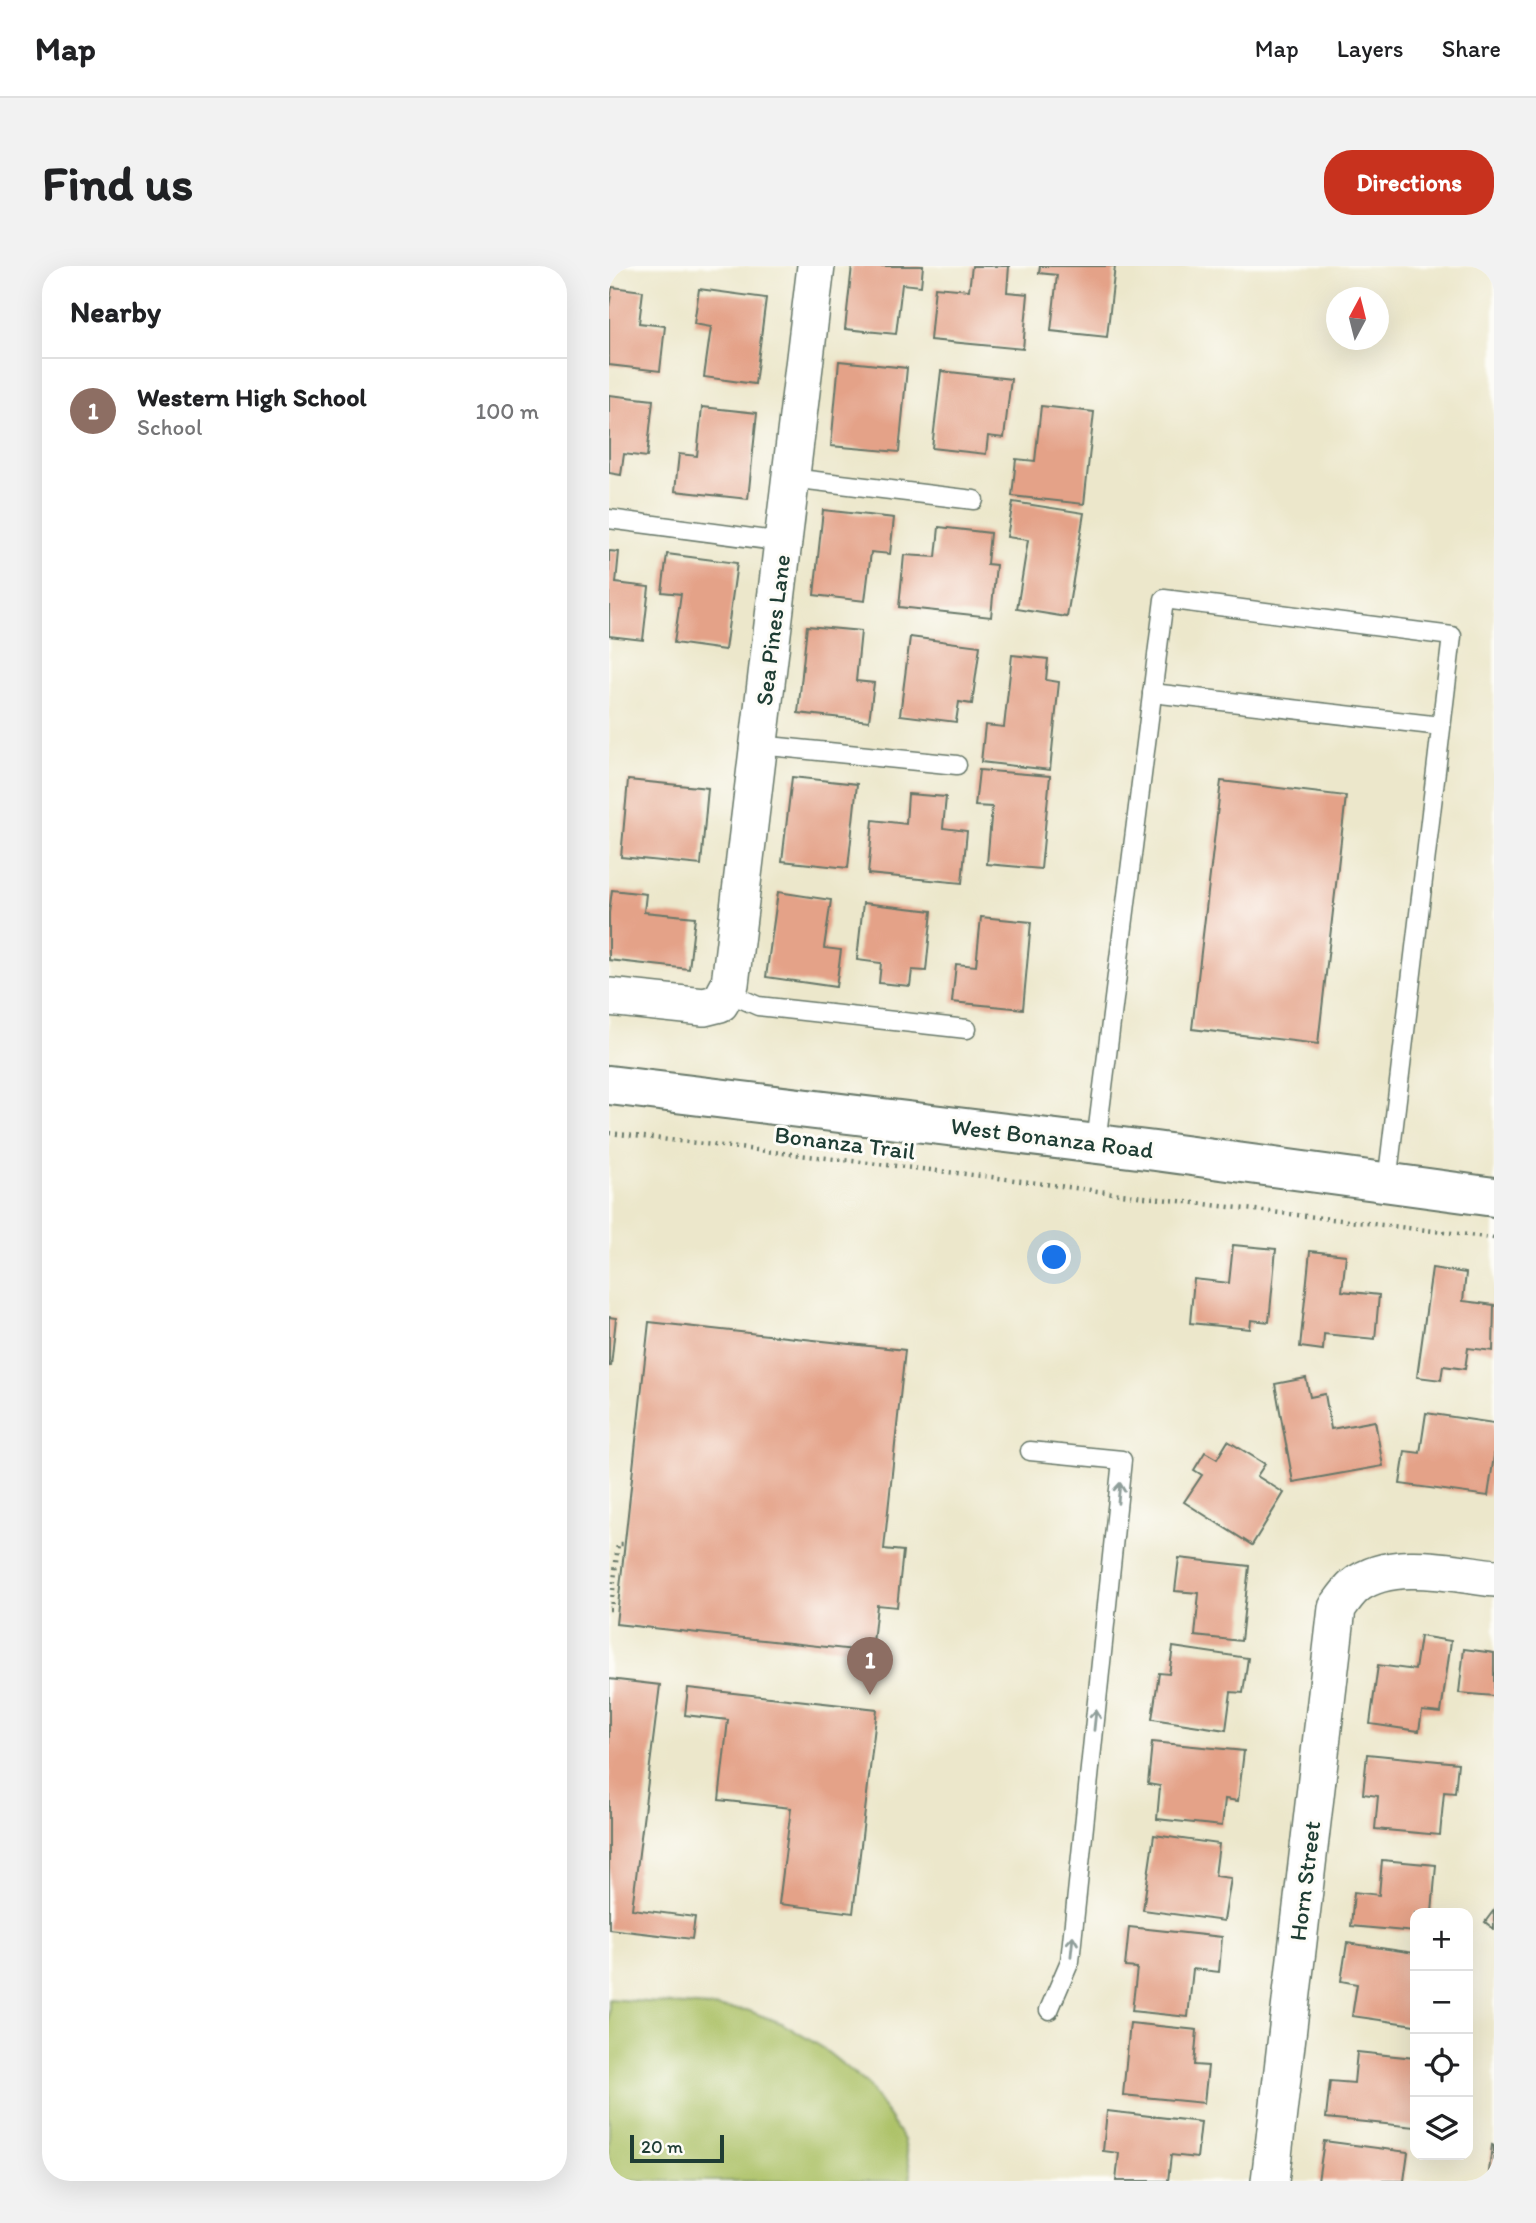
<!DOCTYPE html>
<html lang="en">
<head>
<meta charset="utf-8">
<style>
  body { margin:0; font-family:Itim,sans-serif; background:#f2f2f2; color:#202124 }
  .controls { position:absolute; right:21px; bottom:21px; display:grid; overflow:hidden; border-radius:14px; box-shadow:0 7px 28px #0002 }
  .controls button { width:63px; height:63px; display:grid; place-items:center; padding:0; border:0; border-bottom:2px solid #e0e0e0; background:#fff; color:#202124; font:35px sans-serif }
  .compass { position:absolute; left:717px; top:21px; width:63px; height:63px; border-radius:50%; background:#fff; box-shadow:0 7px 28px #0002; rotate:7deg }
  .scale { position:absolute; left:21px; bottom:18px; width:94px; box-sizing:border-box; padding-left:7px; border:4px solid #1f3d34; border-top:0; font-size:19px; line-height:24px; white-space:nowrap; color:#1f3d34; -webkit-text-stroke:5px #fdfcf7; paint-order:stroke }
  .you { position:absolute; left:446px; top:992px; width:24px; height:24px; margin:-18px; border:5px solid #fff; border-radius:50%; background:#1a73e8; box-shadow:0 0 0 10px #1a73e833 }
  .badge { display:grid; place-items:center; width:46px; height:46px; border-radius:50%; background:#c8321e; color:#fff; font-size:23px; font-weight:700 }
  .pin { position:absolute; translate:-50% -58px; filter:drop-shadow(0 2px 4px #0008) }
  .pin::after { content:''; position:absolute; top:37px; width:24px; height:21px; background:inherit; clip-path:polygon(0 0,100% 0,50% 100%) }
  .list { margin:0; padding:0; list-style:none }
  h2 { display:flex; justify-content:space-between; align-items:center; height:91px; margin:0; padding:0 28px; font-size:30px }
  h2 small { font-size:23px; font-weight:400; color:#757577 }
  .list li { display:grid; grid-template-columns:46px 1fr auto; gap:21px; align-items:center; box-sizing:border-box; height:105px; padding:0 28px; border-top:2px solid #e0e0e0 }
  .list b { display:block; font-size:26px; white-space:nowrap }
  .list p { margin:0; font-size:23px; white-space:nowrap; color:#757577 }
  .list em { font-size:23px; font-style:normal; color:#757577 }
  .icon { flex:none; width:38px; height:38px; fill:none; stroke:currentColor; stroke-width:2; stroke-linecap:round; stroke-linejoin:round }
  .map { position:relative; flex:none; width:885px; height:1915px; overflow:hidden; border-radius:28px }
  header { display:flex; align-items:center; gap:42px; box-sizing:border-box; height:98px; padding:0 35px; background:#fff; border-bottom:2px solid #e0e0e0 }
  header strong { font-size:33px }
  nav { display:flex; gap:38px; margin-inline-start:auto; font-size:24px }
  .intro { display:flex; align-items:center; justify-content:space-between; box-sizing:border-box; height:168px; padding:0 42px }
  h1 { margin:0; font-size:49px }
  .button { padding:18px 32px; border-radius:28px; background:#c8321e; color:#fff; font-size:24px; font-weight:700 }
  main { display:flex; gap:42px; padding:0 42px }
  aside { flex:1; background:#fff; border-radius:28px; box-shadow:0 7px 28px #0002 }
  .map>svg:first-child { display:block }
</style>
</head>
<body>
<header>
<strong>Map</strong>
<nav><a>Map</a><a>Layers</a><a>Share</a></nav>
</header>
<div class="intro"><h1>Find us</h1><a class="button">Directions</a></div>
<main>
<aside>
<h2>Nearby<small></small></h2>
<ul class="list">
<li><span class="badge" style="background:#8d6e63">1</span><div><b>Western High School</b><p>School</p></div><em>100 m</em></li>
</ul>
</aside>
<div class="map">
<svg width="885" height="1915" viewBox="0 0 885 1915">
  <rect width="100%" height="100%" fill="#fdfcf7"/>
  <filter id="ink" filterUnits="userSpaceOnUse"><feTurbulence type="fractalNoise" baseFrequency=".0143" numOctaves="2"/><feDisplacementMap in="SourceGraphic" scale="14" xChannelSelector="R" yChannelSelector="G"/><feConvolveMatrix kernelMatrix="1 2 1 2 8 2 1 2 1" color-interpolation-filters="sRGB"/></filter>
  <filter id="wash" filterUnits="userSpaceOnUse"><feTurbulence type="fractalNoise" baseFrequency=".00686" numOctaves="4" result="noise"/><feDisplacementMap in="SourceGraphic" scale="28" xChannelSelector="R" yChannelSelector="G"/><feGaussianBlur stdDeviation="1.57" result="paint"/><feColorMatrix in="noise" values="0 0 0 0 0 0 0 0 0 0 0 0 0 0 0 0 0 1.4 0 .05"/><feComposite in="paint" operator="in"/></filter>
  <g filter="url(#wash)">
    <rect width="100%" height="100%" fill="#ece7cb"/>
    <polygon fill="#acc166" stroke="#667f4d" stroke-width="2" points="0,1733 138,1744 174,1758 211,1780 258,1818 295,1874 302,1907 301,1915 0,1915"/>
    <g id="blocks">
      <g fill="#e4a288">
        <polygon points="243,0 314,0 312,20 293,18 287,68 236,63"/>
        <polygon points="363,0 400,0 398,26 419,28 414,83 321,74 326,21 360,24"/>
        <polygon points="431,0 506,0 498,71 442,65 448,9 430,7"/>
        <polygon points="3,21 34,25 30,57 56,60 51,105 0,99 0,41"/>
        <polygon points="90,23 157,32 146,118 95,111 102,61 85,58"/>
        <polygon points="230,95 298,102 290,186 222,180"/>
        <polygon points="332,105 402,113 395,172 379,170 377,188 323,182"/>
        <polygon points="0,129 44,134 38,191 15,188 12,209 0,207"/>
        <polygon points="432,140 485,146 475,238 403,230 407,193 426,195"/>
        <polygon points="93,141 148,147 139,233 66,225 70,188 88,190"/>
        <polygon points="404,236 475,247 458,351 408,343 419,274 398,271"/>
        <polygon points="214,244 285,252 281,288 262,286 256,335 205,329"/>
        <polygon points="330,261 381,267 378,298 387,299 382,351 290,341 295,289 327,291"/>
        <polygon points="0,285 10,286 7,317 40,321 34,374 0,370"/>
        <polygon points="58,288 128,297 116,384 65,377 72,328 53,326"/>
        <polygon points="198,360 252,365 247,415 265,417 260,455 189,447"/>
        <polygon points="301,371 371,380 363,438 350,436 347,456 291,449"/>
        <polygon points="403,389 439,393 437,414 450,416 441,504 372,496 376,459 395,461"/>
        <polygon points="370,504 441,510 432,603 378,598 383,541 366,540"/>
        <polygon points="183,511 248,518 239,602 173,595"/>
        <polygon points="19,514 99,522 92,599 12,591"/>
        <polygon points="612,515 737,530 709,778 583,763"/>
        <polygon points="299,528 337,531 334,562 358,565 353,617 259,608 264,554 297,558"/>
        <polygon points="3,624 37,628 35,646 86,651 80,703 0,694 0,647"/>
        <polygon points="169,626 222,634 215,682 232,684 227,721 157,711"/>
        <polygon points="254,637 323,645 317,705 303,704 301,720 270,717 272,697 248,694"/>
        <polygon points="372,651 422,656 414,743 343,736 347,698 367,700"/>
        <polygon points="624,979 667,983 660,1056 642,1054 641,1063 581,1057 585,1013 620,1017"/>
        <polygon points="701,985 737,989 733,1025 770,1029 766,1073 715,1068 714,1084 691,1081"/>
        <polygon points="823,1002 857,1007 854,1035 885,1039 884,1085 859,1082 856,1103 834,1100 832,1114 808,1111"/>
        <polygon points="0,1051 7,1052 2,1100 0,1100"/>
        <polygon points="40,1056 296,1084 275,1283 294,1285 288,1341 268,1339 263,1386 7,1358"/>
        <polygon points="697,1112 701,1131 716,1128 722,1163 766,1155 774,1200 684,1216 666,1118"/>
        <polygon points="817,1147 885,1157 885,1190 879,1230 791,1218 796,1185 811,1187"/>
        <polygon points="619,1175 656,1198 648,1210 675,1227 643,1279 575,1236 593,1209 585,1204 596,1186 608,1193"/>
        <polygon points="570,1292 640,1300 632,1375 586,1370 590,1327 566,1325"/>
        <polygon points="811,1370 842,1375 832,1447 813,1445 810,1465 761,1458 769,1399 806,1404"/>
        <polygon points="564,1381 639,1392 634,1427 622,1426 617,1464 543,1453 550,1407 560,1408"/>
        <polygon points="855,1383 885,1387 885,1430 850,1427"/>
        <polygon points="0,1413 51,1419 23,1643 86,1651 83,1673 0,1663"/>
        <polygon points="79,1422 268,1443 244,1647 170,1638 182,1542 110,1534 119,1454 76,1449"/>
        <polygon points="543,1476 635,1485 629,1535 616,1533 613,1560 548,1553 551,1520 539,1518"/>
        <polygon points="758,1488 849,1497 846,1527 835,1526 831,1569 766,1563 769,1530 754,1528"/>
        <polygon points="545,1569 610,1578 606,1610 622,1612 615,1655 534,1644"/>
        <polygon points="773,1594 827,1599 823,1647 806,1647 806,1666 742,1660 745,1626 770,1629"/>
        <polygon points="885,1644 885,1663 876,1656"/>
        <polygon points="520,1661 613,1671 610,1706 584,1703 579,1751 523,1745 528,1702 516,1701"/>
        <polygon points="738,1677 806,1687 806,1759 743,1750 748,1718 732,1715"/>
        <polygon points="521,1757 588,1764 585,1799 599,1800 595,1837 514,1829"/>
        <polygon points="748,1786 805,1792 802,1819 806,1819 806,1861 717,1852 721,1815 745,1817"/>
        <polygon points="498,1845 592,1856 588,1892 562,1889 559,1915 507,1915 510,1887 494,1885"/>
        <polygon points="715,1875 799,1886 795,1915 709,1915"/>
        <polygon points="883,1879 885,1880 885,1915 879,1915"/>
      </g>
    </g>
  </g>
  <g filter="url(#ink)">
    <use href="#blocks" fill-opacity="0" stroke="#677869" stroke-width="2"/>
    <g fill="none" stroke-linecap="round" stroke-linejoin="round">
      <g stroke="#677869" stroke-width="21">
        <g id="service">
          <polyline points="182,212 365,234"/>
          <polyline points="0,253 174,276"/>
          <polyline points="543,427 832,460"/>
          <polyline points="150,479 348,499"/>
          <polyline points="117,726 149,740 358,763"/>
          <polyline points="487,877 555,333 843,370 778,917"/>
          <polyline points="421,1185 513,1194 461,1695 440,1744"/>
        </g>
      </g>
      <g stroke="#677869" stroke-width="40">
        <g id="minor">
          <polyline points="0,731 95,741 111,737 121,718 207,0"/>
          <path d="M661 1915 728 1342C733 1335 739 1326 746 1320 781 1292 843 1307 885 1312"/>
        </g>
      </g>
      <g stroke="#677869" stroke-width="42">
        <polyline id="tertiary" points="0,819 546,885 885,931"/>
      </g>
      <g stroke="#677869" stroke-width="4.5" stroke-dasharray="2 5" stroke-linecap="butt">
        <polyline points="0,867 382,911 535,931 885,972"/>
        <polyline points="0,1343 2,1343 9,1278 16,1278"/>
      </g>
      <use href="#service" stroke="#fff" stroke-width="18"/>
      <use href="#minor" stroke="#fff" stroke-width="37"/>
      <use href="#tertiary" stroke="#fff" stroke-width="38"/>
    </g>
    <defs><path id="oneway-shaft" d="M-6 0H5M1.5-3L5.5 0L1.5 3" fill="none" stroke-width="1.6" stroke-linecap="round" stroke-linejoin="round" transform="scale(1.75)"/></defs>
    <g stroke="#8f9e9a">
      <use href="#oneway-shaft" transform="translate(510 1227) rotate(-84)"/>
      <use href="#oneway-shaft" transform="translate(486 1454) rotate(-84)"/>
      <use href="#oneway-shaft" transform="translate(463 1680) rotate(-84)"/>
    </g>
  </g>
  <g text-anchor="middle" stroke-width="6" stroke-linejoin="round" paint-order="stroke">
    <g font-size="24" fill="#1f3d34" stroke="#fdfcf7">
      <text transform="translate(164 364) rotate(-83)" y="8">Sea Pines Lane</text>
      <text transform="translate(443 872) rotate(7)" y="8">West Bonanza Road</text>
      <text transform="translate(236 877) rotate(7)" y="8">Bonanza Trail</text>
      <text transform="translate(696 1615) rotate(-83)" y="8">Horn Street</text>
    </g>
  </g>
</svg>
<div class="controls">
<button>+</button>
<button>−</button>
<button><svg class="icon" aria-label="locate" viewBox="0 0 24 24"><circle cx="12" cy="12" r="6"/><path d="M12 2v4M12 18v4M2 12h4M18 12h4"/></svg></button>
<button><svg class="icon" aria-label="layers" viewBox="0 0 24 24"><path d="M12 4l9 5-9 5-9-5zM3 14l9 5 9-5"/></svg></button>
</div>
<svg class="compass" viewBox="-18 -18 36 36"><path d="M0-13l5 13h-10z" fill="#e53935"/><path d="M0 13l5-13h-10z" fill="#757577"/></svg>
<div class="scale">20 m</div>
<div class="you"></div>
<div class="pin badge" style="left:261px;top:1429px;background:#8d6e63">1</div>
</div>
</main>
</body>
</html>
